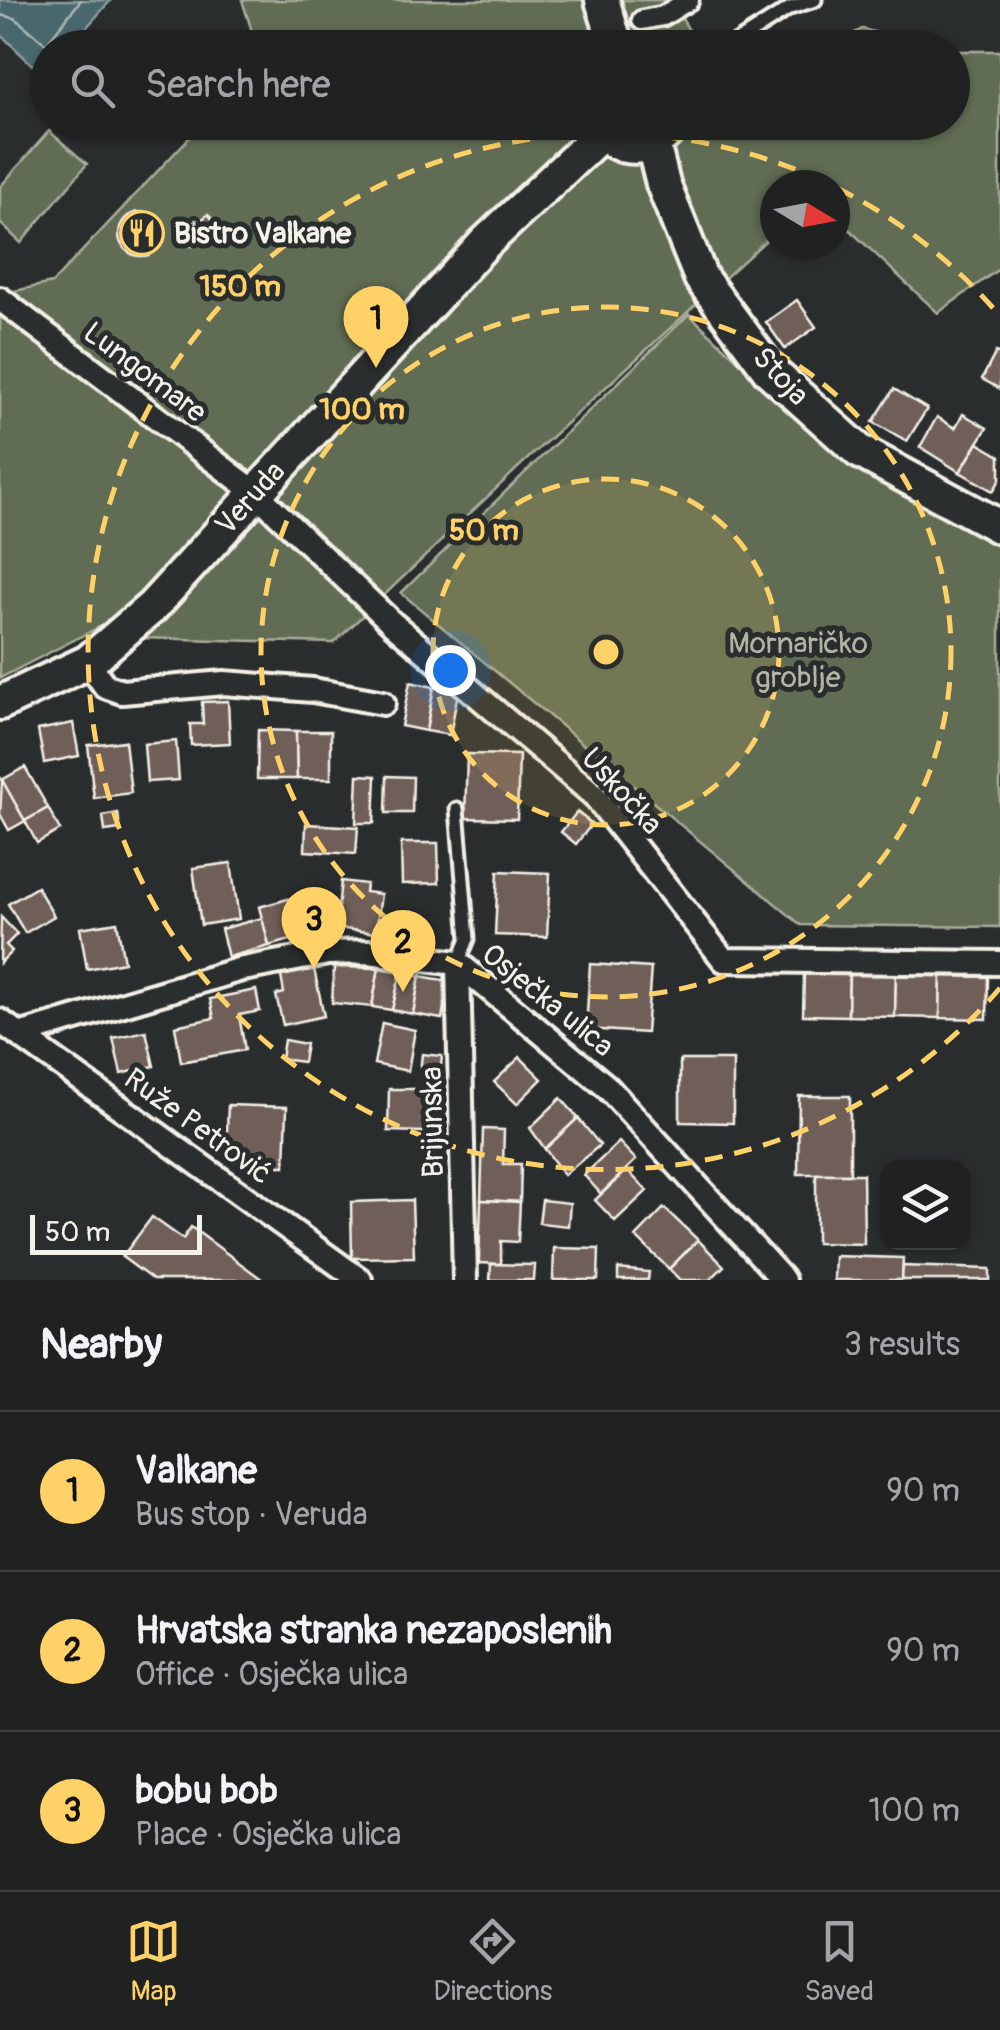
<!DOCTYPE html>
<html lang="en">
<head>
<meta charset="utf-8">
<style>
  body { margin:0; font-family:Pangolin,sans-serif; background:#282a2a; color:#f1f3f6 }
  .controls { position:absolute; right:30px; bottom:30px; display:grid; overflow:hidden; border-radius:20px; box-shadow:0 2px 8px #0004 }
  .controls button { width:90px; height:90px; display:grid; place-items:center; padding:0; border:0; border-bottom:2px solid #3d3f40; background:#202222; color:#f1f3f6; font:50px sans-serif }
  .compass { position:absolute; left:760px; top:170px; width:90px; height:90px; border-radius:50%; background:#202222; box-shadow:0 2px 8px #0004; rotate:100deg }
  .scale { position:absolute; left:30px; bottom:25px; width:172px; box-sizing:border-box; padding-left:10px; border:5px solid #f4f1e8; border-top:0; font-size:28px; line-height:35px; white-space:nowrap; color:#f4f1e8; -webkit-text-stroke:8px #2a2d2e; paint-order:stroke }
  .you { position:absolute; left:450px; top:670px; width:35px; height:35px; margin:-25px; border:8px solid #fff; border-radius:50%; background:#1a73e8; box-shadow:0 0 0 15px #1a73e833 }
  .badge { display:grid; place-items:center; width:65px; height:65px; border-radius:50%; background:#ffd166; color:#111; font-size:32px; font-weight:700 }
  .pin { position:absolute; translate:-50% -82px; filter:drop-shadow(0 2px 5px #0008) }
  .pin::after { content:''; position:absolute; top:52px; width:35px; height:30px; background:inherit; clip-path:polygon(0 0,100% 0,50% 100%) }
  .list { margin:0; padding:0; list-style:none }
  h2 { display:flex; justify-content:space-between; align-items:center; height:130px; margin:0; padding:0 40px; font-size:42px }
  h2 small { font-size:32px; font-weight:400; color:#a2a4a5 }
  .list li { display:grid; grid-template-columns:65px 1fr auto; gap:30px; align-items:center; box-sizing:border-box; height:160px; padding:0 40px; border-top:2px solid #3d3f40 }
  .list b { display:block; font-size:38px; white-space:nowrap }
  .list p { margin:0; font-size:32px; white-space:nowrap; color:#a2a4a5 }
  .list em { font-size:32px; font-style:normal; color:#a2a4a5 }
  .icon { flex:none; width:55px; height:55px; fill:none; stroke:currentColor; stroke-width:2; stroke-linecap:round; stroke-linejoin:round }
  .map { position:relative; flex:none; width:1000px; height:1280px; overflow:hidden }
  .search { position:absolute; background:#202222; box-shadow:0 2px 8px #0004; left:30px; right:30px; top:30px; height:110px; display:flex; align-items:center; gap:25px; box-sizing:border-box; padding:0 35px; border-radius:55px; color:#a2a4a5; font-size:38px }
  .sheet { height:610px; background:#202222 }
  nav { display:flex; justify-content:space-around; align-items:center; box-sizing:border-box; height:140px; border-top:2px solid #3d3f40; background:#202222; font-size:28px; color:#a2a4a5 }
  nav a { display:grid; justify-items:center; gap:5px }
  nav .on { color:#ffd166 }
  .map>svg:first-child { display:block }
</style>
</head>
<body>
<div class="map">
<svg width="1000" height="1280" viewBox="0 0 1000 1280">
  <rect width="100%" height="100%" fill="#2a2d2e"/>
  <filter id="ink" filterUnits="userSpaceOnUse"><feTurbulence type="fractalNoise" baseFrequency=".01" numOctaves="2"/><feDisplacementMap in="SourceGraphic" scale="20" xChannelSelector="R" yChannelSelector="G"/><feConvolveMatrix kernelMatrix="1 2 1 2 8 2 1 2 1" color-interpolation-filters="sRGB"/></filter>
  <g filter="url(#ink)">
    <g fill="#616c52" stroke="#aaae9d" stroke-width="2.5">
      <polygon points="242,0 671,0 699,47 257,47"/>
      <polygon points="862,29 934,47 828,47"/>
      <polygon points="953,51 1000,51 1000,268 938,313 835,216 835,185 775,185 775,232 522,464 334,643 141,638 105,624 0,678 0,294 52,283 203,123 952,122"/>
      <polygon points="49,131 87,164 21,243 0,223 0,187"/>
      <polygon points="689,314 838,455 1000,539 1000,927 801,925 401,593"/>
    </g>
    <polygon fill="#4a686d" stroke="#8e9f9e" stroke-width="2.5" points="0,0 111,0 69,47 48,48 47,72 44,76 0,34"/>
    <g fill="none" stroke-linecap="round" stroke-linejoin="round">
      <polyline stroke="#b0bab7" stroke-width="2.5" points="0,15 15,18 46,44 81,0"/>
    </g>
    <g fill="#6f5e58" stroke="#f4f1e8" stroke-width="2.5">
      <circle cx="141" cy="234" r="22"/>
      <polygon points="208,214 216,224 207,232 198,223"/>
      <polygon points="193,228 202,237 192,246 184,237"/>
      <polygon points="797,300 816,327 785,349 766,322"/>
      <polygon points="996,352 1000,354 1000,389 982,379"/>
      <polygon points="894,389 927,409 907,441 873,422"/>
      <polygon points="963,414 987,428 960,472 920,447 937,417 955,428"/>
      <polygon points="978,443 1000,456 1000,480 993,491 960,472"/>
      <polygon points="410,682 434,687 426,731 401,726"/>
      <polygon points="434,687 458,692 450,735 426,731"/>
      <polygon points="228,701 230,743 191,745 190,724 203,724 202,702"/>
      <polygon points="73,723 79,756 44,763 38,730"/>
      <polygon points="258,730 296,731 297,779 257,779"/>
      <polygon points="296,731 331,731 331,779 297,779"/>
      <polygon points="125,741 131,793 94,798 88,745"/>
      <polygon points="176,741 179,780 147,782 144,744"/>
      <polygon points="467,754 519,755 517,819 465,818"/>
      <polygon points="25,767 48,808 25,821 2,780"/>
      <polygon points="358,775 376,776 374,823 356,823"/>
      <polygon points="387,776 413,777 412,813 386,813"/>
      <polygon points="2,780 25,821 9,830 0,814"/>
      <polygon points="48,808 60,830 37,843 25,821"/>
      <polygon points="577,812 592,824 576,844 561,832"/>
      <polygon points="118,813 120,829 105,831 103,816"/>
      <polygon points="306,824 358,827 356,854 305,851"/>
      <polygon points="401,843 438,843 439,883 402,884"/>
      <polygon points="231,863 239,919 201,925 193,868"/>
      <polygon points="498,871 550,873 547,937 495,935"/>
      <polygon points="341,881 366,884 365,892 381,894 376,933 336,928"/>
      <polygon points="37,887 54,916 25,933 8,904"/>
      <polygon points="306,894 316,933 269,946 259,907"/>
      <polygon points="1,917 17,934 6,945 12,951 0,963"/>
      <polygon points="262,918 269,946 228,957 221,929"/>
      <polygon points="117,922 124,962 87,969 80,928"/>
      <polygon points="590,964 651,968 646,1033 586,1029"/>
      <polygon points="334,967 379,968 372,1007 332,1003"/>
      <polygon points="379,968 401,972 392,1010 372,1007"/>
      <polygon points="314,969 324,1016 283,1025 276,995 284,993 281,976"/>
      <polygon points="401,972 420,976 413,1014 392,1010"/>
      <polygon points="804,973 849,974 848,1016 803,1015"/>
      <polygon points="849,974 896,975 895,1017 848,1016"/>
      <polygon points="896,975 941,976 940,1018 895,1017"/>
      <polygon points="420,976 448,981 442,1019 413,1014"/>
      <polygon points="941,976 988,977 987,1019 940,1018"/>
      <polygon points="256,990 260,1011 239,1015 245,1050 181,1062 175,1026 214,1018 210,999"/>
      <polygon points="382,1023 415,1030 408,1071 374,1064"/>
      <polygon points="146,1031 154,1066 121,1074 113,1038"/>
      <polygon points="284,1040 306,1044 303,1062 281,1059"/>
      <polygon points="422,1054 442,1056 440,1075 420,1072"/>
      <polygon points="520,1057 542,1079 517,1104 494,1082"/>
      <polygon points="680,1060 733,1060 733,1123 680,1122"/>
      <polygon points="389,1089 425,1089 424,1132 388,1131"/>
      <polygon points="799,1096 850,1096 850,1174 798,1174"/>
      <polygon points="561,1098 578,1118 545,1149 530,1128"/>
      <polygon points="228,1105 287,1107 285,1166 260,1166 260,1157 226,1155"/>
      <polygon points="578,1118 600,1145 564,1175 545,1149"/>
      <polygon points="483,1129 504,1130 503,1164 521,1164 520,1202 481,1200"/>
      <polygon points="619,1142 636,1160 601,1194 584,1175"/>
      <polygon points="627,1170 647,1191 615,1221 595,1200"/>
      <polygon points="816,1174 863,1174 864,1244 816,1243"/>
      <polygon points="412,1200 414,1257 352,1258 351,1202"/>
      <polygon points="481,1200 520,1202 518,1242 501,1241 501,1264 479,1263"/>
      <polygon points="542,1200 570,1203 568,1226 539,1223"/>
      <polygon points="664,1208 698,1240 669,1269 636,1237"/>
      <polygon points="152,1217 183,1239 191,1227 263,1280 153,1280 122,1257"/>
      <polygon points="698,1240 724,1266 710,1280 680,1280 669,1269"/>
      <polygon points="554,1248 599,1249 598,1280 553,1280"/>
      <polygon points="835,1256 903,1258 902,1280 834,1280"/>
      <polygon points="491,1264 535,1265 534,1280 490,1280"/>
      <polygon points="903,1266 990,1269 990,1280 902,1280"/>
      <polygon points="618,1269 649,1272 648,1280 618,1280"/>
    </g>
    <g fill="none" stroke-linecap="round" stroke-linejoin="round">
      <g stroke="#f4f1e8" stroke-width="19">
        <g id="service">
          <polyline points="727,48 790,8 815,0"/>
          <polyline points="457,809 468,939 458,963"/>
        </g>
      </g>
      <g stroke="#f4f1e8" stroke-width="25">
        <polyline id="pedestrian" points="642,20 663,16 689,0"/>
      </g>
      <g stroke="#f4f1e8" stroke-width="30">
        <g id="minor">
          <polyline points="0,299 255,492 392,623 594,795 724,960 1000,963"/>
          <polyline points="88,662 105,686 122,692 224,683 313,690 383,703"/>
          <polyline points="458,963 465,1280"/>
          <polyline points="0,1021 360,1280"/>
          <polyline points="19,1035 238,970 328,953 368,952 458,963 607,1087 783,1280"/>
        </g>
      </g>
      <g stroke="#f4f1e8" stroke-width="40">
        <g id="secondary">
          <polyline points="602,0 617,48"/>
          <path d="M595 122C614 156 655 154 674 122"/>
          <polyline points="653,144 663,184 701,278 770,371 859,451 1000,527"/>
          <polyline points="0,703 88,662 152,607 485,243 602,133"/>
        </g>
      </g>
      <use href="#service" stroke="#2a2d2e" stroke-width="11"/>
      <use href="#pedestrian" stroke="#2a2d2e" stroke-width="18"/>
      <use href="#minor" stroke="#2a2d2e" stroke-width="22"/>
      <use href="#secondary" stroke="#2a2d2e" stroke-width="32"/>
    </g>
  </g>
  <circle cx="606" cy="652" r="173" fill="#ffd166" fill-opacity=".12"/>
  <g fill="none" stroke="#ffd166" stroke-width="5" stroke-dasharray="18 12">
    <circle cx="606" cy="652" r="173"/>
    <circle cx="606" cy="652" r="345"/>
    <path d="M1000 988A518 518 0 1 1 829 184M837 188A518 518 0 0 1 1000 316"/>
  </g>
  <defs>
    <g id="restaurant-ring" transform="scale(2.25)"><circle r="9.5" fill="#2a2d2e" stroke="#ffd166" stroke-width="1.5"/><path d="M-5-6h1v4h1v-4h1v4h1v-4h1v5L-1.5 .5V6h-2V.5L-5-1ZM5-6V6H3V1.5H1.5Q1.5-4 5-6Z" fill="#ffd166"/></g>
  </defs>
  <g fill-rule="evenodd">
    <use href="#restaurant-ring" x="142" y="233"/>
  </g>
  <g text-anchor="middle" stroke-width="10" stroke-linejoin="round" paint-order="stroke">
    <g font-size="30" font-weight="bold" fill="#f4f1e8" stroke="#2a2d2e" text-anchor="start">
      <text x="174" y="243">Bistro Valkane</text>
    </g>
    <g font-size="30" fill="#f4f1e8" stroke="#2a2d2e">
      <text transform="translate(145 372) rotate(37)" y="10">Lungomare</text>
      <text transform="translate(781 376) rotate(47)" y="10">Stoja</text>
      <text transform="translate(250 498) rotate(-48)" y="10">Veruda</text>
      <text transform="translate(622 791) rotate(48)" y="10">Uskočka</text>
      <text transform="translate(548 1000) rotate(39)" y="10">Osječka ulica</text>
      <text transform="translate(432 1122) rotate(-91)" y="10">Brijunska</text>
      <text transform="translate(198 1126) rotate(36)" y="10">Ruže Petrović</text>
    </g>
    <g font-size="30" fill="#b2b5a4" stroke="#2a2d2e">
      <text x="798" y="653">Mornaričko<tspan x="798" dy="34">groblje</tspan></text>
    </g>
  </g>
  <circle cx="606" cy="652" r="15" fill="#ffd166" stroke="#2a2d2e" stroke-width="5"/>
  <g font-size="30" text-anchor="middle" font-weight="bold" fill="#ffd166" stroke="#2a2d2e" stroke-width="10" stroke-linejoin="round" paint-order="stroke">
    <text x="240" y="296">150 m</text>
    <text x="362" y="419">100 m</text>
    <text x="484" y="540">50 m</text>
  </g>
</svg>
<div class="controls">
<button><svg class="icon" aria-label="layers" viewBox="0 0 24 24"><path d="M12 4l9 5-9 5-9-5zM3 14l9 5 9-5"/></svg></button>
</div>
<svg class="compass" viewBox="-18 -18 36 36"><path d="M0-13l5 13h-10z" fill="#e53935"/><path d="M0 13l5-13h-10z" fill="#a2a4a5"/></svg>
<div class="scale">50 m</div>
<div class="you"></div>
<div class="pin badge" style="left:376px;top:368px">1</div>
<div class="pin badge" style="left:403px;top:992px">2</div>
<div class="pin badge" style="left:314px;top:969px">3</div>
<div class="search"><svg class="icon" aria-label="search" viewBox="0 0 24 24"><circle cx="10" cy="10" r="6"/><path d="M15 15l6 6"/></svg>Search here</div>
</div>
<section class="sheet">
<h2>Nearby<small>3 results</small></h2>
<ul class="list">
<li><span class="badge">1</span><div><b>Valkane</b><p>Bus stop · Veruda</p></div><em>90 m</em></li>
<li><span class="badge">2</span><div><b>Hrvatska stranka nezaposlenih</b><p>Office · Osječka ulica</p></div><em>90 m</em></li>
<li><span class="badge">3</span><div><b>bobu bob</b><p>Place · Osječka ulica</p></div><em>100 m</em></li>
</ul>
</section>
<nav>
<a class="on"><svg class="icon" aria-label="map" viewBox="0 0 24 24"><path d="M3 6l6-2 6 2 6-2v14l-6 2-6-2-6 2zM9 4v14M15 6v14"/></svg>Map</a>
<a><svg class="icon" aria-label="directions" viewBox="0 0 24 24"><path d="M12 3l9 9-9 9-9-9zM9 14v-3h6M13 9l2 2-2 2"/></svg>Directions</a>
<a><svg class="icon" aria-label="saved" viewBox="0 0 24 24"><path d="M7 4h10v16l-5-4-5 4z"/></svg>Saved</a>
</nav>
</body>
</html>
